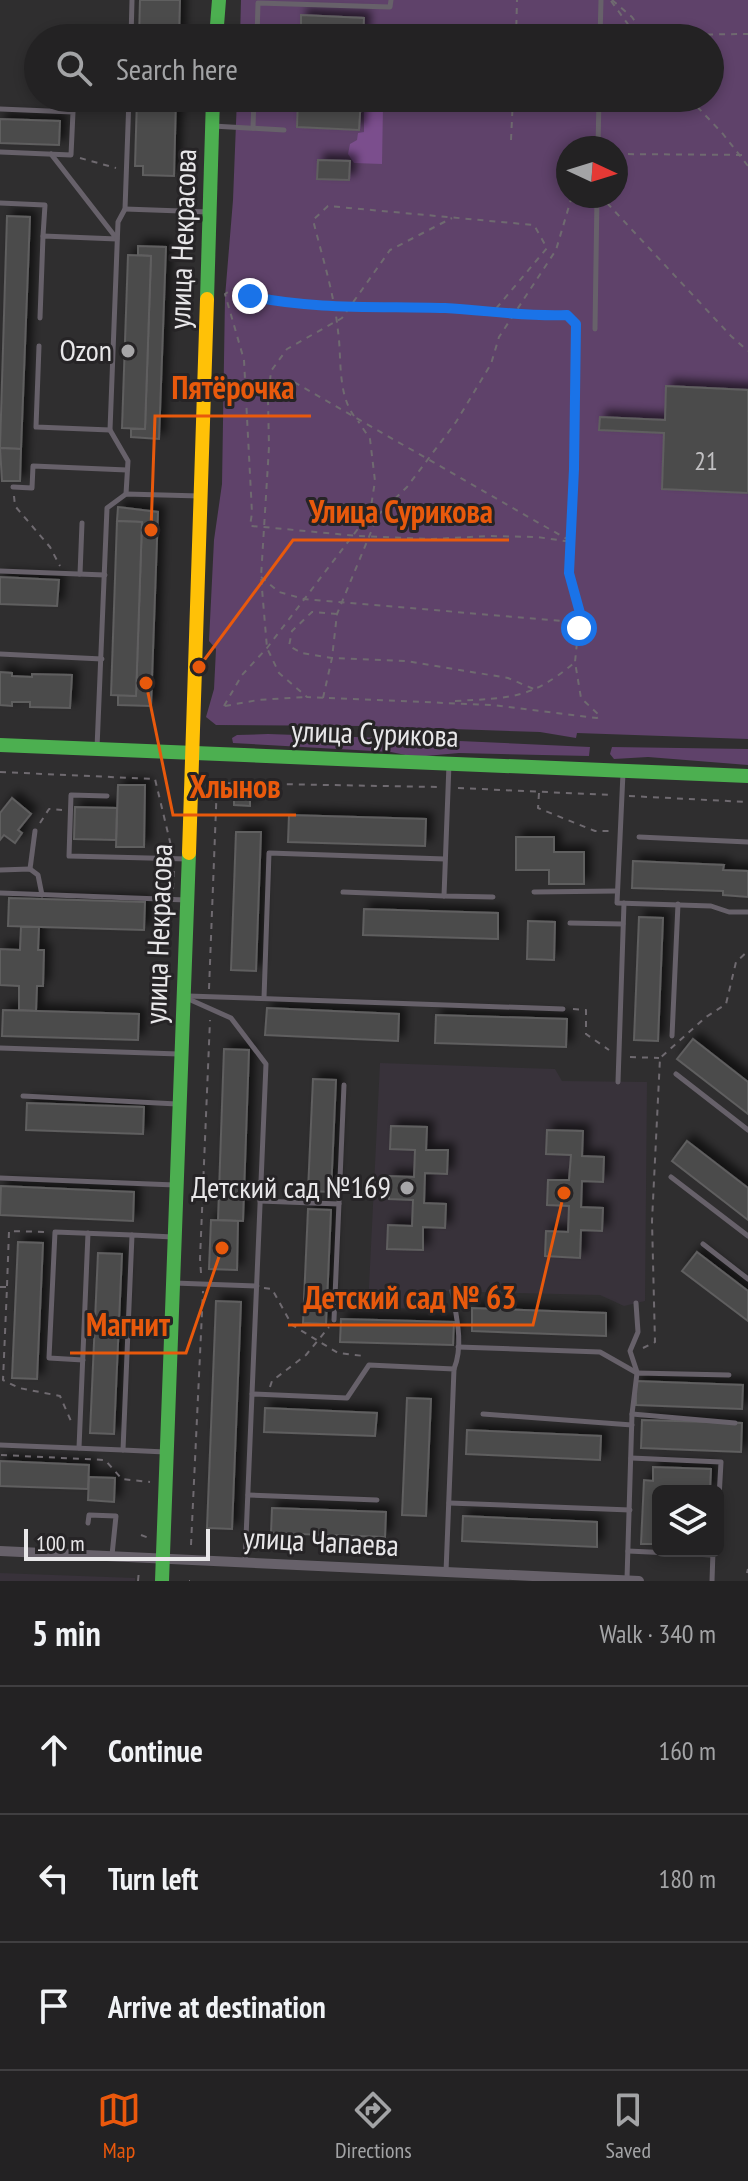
<!DOCTYPE html>
<html lang="en">
<head>
<meta charset="utf-8">
<style>
  body { margin:0; font-family:"PT Sans Narrow",sans-serif; background:#2b2a2b; color:#f1f3f6 }
  .controls { position:absolute; right:24px; bottom:24px; display:grid; overflow:hidden; border-radius:12px; box-shadow:0 4px 12px #0003 }
  .controls button { width:72px; height:72px; display:grid; place-items:center; padding:0; border:0; border-bottom:2px solid #403f41; background:#232223; color:#f1f3f6; font:40px sans-serif }
  .compass { position:absolute; left:556px; top:136px; width:72px; height:72px; border-radius:50%; background:#232223; box-shadow:0 4px 12px #0003; rotate:94deg }
  .scale { position:absolute; left:24px; bottom:20px; width:186px; box-sizing:border-box; padding-left:8px; border:4px solid #e8e7e9; border-top:0; font-size:22px; line-height:28px; white-space:nowrap; color:#e8e7e9; -webkit-text-stroke:6px #262426; paint-order:stroke }
  .stop { position:absolute; width:24px; height:24px; margin:-18px; border:6px solid #1a73e8; border-radius:50%; background:#fff }
  .stop.end { background:#1a73e8; border-color:#fff; box-shadow:0 2px 8px #0008 }
  .list { margin:0; padding:0; list-style:none }
  h2 { display:flex; justify-content:space-between; align-items:center; height:104px; margin:0; padding:0 32px; font-size:34px }
  h2 small { font-size:26px; font-weight:400; color:#a3a4a6 }
  .list li { display:grid; grid-template-columns:52px 1fr auto; gap:24px; align-items:center; box-sizing:border-box; height:128px; padding:0 32px; border-top:2px solid #403f41 }
  .list b { display:block; font-size:30px; white-space:nowrap }
  .list em { font-size:26px; font-style:normal; color:#a3a4a6 }
  .icon { flex:none; width:44px; height:44px; fill:none; stroke:currentColor; stroke-width:2; stroke-linecap:round; stroke-linejoin:round }
  .map { position:relative; flex:none; width:748px; height:1581px; overflow:hidden }
  .search { position:absolute; background:#232223; box-shadow:0 4px 12px #0003; left:24px; right:24px; top:24px; height:88px; display:flex; align-items:center; gap:20px; box-sizing:border-box; padding:0 28px; border-radius:44px; color:#a3a4a6; font-size:30px }
  .sheet { height:488px; background:#232223 }
  nav { display:flex; justify-content:space-around; align-items:center; box-sizing:border-box; height:112px; border-top:2px solid #403f41; background:#232223; font-size:22px; color:#a3a4a6 }
  nav a { display:grid; justify-items:center; gap:4px }
  nav .on { color:#ea580c }
  .map>svg:first-child { display:block }
</style>
</head>
<body>
<div class="map">
<svg width="748" height="1581" viewBox="0 0 748 1581">
  <defs>
    <filter id="shadow"><feDropShadow dx="6" dy="-6" stdDeviation="4" flood-color="#0009"/></filter>
  </defs>
  <rect width="100%" height="100%" fill="#2f2e2f"/>
  <g fill="#38323a">
    <polygon points="380,1063 555,1069 562,1081 647,1082 645,1301 624,1306 600,1295 442,1291 441,1310 368,1307"/>
    <polygon points="0,1573 135,1578 135,1581 0,1581"/>
  </g>
  <g fill="#5f426a" fill-rule="evenodd">
    <path d="M241 0H748V739L577 733 576 738 540 732 366 726 216 725 206 717 214 689 216 649 209 641 214 540 222 484 225 297 233 200 237 98H710V38H240ZM568 148H616V196H568Z"/>
    <polygon points="268,734 384,738 404,735 415,739 590,747 589,756 459,753 415,757 391,752 233,743 232,738 237,735"/>
    <polygon points="612,747 748,749 748,765 648,757 614,759 610,754"/>
  </g>
  <polygon fill="#7b4e8d" points="364,104 383,105 382,164 354,163 348,154 350,144 357,140 358,133 364,132"/>
  <g fill="#4c4b4c" stroke="#5f5e5f" stroke-width="2" filter="url(#shadow)">
    <polygon points="140,0 180,0 179,38 139,38"/>
    <polygon points="301,15 364,18 363,38 301,38"/>
    <polygon points="137,98 176,98 174,176 143,175 143,166 135,166"/>
    <polygon points="298,98 361,98 359,130 297,127"/>
    <polygon points="0,119 60,121 59,145 0,143"/>
    <polygon points="318,160 350,161 349,180 317,179"/>
    <polygon points="7,216 30,217 21,449 0,448"/>
    <polygon points="138,246 166,247 159,439 131,437 131,429 145,429 151,256 138,255"/>
    <polygon points="128,255 151,256 145,429 122,428"/>
    <polygon points="666,386 748,390 748,493 662,489 664,433 599,430 600,417 665,420"/>
    <polygon points="0,448 21,449 20,481 2,481"/>
    <polygon points="118,507 158,512 151,706 118,705 118,695 136,696 142,522 117,521"/>
    <polygon points="117,521 142,522 136,696 111,695"/>
    <polygon points="0,577 59,580 57,606 0,604"/>
    <polygon points="0,672 12,673 12,676 32,677 32,674 72,675 70,708 30,707 30,702 12,702 12,706 0,705"/>
    <polygon points="118,785 145,785 144,847 116,847"/>
    <polygon points="234,794 250,795 250,806 234,805"/>
    <polygon points="12,798 31,814 18,830 22,833 15,843 4,835 0,840 0,813"/>
    <polygon points="75,807 117,808 116,840 74,839"/>
    <polygon points="289,815 426,819 425,846 288,842"/>
    <polygon points="236,832 261,832 256,971 231,970"/>
    <polygon points="516,837 554,837 554,852 584,852 584,884 549,884 549,870 516,870"/>
    <polygon points="633,861 724,865 723,870 748,871 748,897 723,895 723,891 632,888"/>
    <polygon points="9,898 145,902 144,930 8,926"/>
    <polygon points="364,909 498,913 498,939 363,935"/>
    <polygon points="639,917 663,918 658,1041 634,1040"/>
    <polygon points="528,921 555,922 554,960 527,959"/>
    <polygon points="21,927 39,927 38,950 44,950 43,986 37,986 36,1011 19,1010 19,986 0,985 0,949 20,950"/>
    <polygon points="267,1008 399,1014 398,1041 265,1035"/>
    <polygon points="3,1010 139,1014 138,1040 2,1036"/>
    <polygon points="436,1015 567,1019 566,1047 435,1043"/>
    <polygon points="693,1039 748,1082 748,1114 677,1059"/>
    <polygon points="224,1049 249,1050 243,1221 218,1220"/>
    <polygon points="313,1079 336,1080 331,1192 308,1191"/>
    <polygon points="27,1103 144,1107 143,1134 26,1130"/>
    <polygon points="391,1126 427,1127 426,1150 448,1150 447,1174 425,1173 424,1203 446,1204 445,1228 423,1227 423,1250 387,1249 388,1225 412,1226 413,1200 389,1199 389,1176 414,1177 415,1150 390,1149"/>
    <polygon points="547,1130 583,1131 582,1156 604,1157 603,1182 582,1181 581,1207 603,1208 602,1231 581,1230 580,1258 545,1256 546,1231 568,1232 569,1206 547,1205 548,1180 569,1180 571,1155 546,1154"/>
    <polygon points="687,1141 748,1188 748,1220 672,1161"/>
    <polygon points="1,1186 134,1192 133,1221 0,1215"/>
    <polygon points="308,1209 331,1210 326,1324 303,1323"/>
    <polygon points="211,1220 238,1221 237,1270 209,1269"/>
    <polygon points="18,1242 43,1243 37,1379 12,1378"/>
    <polygon points="697,1252 748,1291 748,1321 682,1271"/>
    <polygon points="98,1253 122,1254 114,1434 90,1433"/>
    <polygon points="216,1301 241,1302 232,1529 207,1528"/>
    <polygon points="472,1308 606,1313 606,1336 472,1331"/>
    <polygon points="341,1319 454,1322 453,1345 340,1342"/>
    <polygon points="636,1381 743,1385 742,1409 636,1405"/>
    <polygon points="407,1398 431,1399 426,1516 402,1515"/>
    <polygon points="265,1408 377,1413 375,1436 264,1432"/>
    <polygon points="642,1420 742,1423 741,1452 641,1448"/>
    <polygon points="467,1430 601,1436 600,1460 466,1454"/>
    <polygon points="0,1461 89,1465 88,1489 0,1486"/>
    <polygon points="653,1467 711,1469 710,1491 658,1491 658,1544 641,1544 644,1480 653,1481"/>
    <polygon points="89,1477 115,1478 114,1502 88,1500"/>
    <polygon points="272,1508 386,1512 385,1537 271,1533"/>
    <polygon points="463,1516 597,1522 597,1547 462,1541"/>
  </g>
  <g fill="none" stroke-linecap="round" stroke-linejoin="round">
    <g stroke="#6f6a70" stroke-width="2" stroke-dasharray="6 6" stroke-linecap="butt">
      <polyline points="612,0 632,17 639,27 660,35 748,34"/>
      <polyline points="611,1 638,38"/>
      <polyline points="516,38 517,0"/>
      <polyline points="689,98 723,134 748,166"/>
      <polyline points="511,140 513,98"/>
      <polyline points="616,154 748,155"/>
      <polyline points="80,158 116,168"/>
      <polyline points="607,203 731,336 748,351"/>
      <path d="M268 400 282 381H292L572 542 537 537 489 536 431 539 358 536 263 527 250 526 252 513 244 360 225 294 236 287C278 316 396 306 449 308 489 310 527 317 567 315L576 324 572 542 569 573 580 613 575 662 581 698 600 716 597 718 492 705 307 697 279 673 267 648 261 577 269 447 268 400 271 371 287 349 342 318 390 250 452 218"/>
      <path d="M354 416C337 392 342 359 338 331 334 293 322 256 313 220L328 206 534 225 547 248 494 311"/>
      <polyline points="14,496 15,506 50,547 60,566"/>
      <polyline points="261,577 279,592 304,599 562,621 579,619"/>
      <polyline points="337,614 312,612 292,631 289,646 302,653 332,658 406,661 508,678 536,690"/>
      <polyline points="323,698 332,658 337,614 378,515 407,487 456,422 491,364 499,337 556,250 572,196"/>
      <path d="M455 701C510 698 531 699 574 663"/>
      <polyline points="224,706 242,675 267,648 370,513 375,481 370,439 358,421"/>
      <polyline points="225,706 258,700 306,697"/>
      <polyline points="0,772 155,779 172,850"/>
      <polyline points="458,788 611,795"/>
      <polyline points="539,793 538,808 595,831 612,831"/>
      <polyline points="629,796 748,802"/>
      <polyline points="40,823 49,809 62,810"/>
      <polyline points="173,889 174,868"/>
      <polyline points="209,989 217,783 439,787"/>
      <polyline points="573,1009 586,1010 586,1034 609,1050"/>
      <polyline points="630,1057 659,1058"/>
      <polyline points="201,1273 200,1259 210,1020"/>
      <polyline points="7,1286 9,1231 48,1232"/>
      <polyline points="0,1287 7,1287 3,1380 19,1388 60,1396 71,1421"/>
      <polyline points="264,1288 272,1289 292,1325 338,1353 364,1356"/>
      <polyline points="643,1348 655,1342 652,1221 660,1058 706,1017 726,1004 736,962 748,951"/>
      <polyline points="270,1387 272,1381 306,1355 329,1327"/>
      <polyline points="1,1455 105,1460 122,1479 150,1482"/>
      <polyline points="141,1535 149,1538 149,1535"/>
      <polyline points="191,1545 203,1291"/>
      <polyline points="747,1573 748,1569"/>
      <polyline points="138,1581 139,1570"/>
      <polyline points="189,1581 190,1581"/>
    </g>
    <g stroke="#67616a" stroke-width="5">
      <polyline points="131,38 132,0"/>
      <polyline points="257,38 258,3 390,7 391,0"/>
      <polyline points="600,38 601,0"/>
      <polyline points="0,109 73,112 71,155 0,152"/>
      <polyline points="213,126 284,130"/>
      <polyline points="253,128 254,98"/>
      <polyline points="598,148 599,98"/>
      <polyline points="0,203 45,205 43,236"/>
      <polyline points="125,209 209,212"/>
      <polyline points="40,318 43,236 117,239 51,154"/>
      <polyline points="595,329 597,196"/>
      <polyline points="39,346 36,427 110,430"/>
      <polyline points="13,487 32,488 33,466 127,470"/>
      <polyline points="126,494 128,461 110,430 118,222 125,209 129,98"/>
      <polyline points="0,571 105,575"/>
      <polyline points="80,574 82,523"/>
      <polyline points="0,654 102,659"/>
      <polyline points="97,748 107,508 126,494 200,496"/>
      <polyline points="449,764 444,896 493,897"/>
      <polyline points="623,773 617,903 711,906 729,912 748,912"/>
      <polyline points="107,796 71,795 69,856 188,859"/>
      <polyline points="639,837 748,842"/>
      <polyline points="30,869 35,831"/>
      <polyline points="0,870 30,869 38,875 42,895"/>
      <polyline points="343,892 444,896"/>
      <polyline points="534,892 617,891"/>
      <polyline points="0,893 187,900"/>
      <polyline points="570,923 623,924"/>
      <polyline points="188,996 563,1009"/>
      <polyline points="184,997 231,1018 266,1064 252,1394"/>
      <polyline points="264,998 269,853 445,859"/>
      <polyline points="672,1036 678,904"/>
      <polyline points="0,1048 179,1054"/>
      <polyline points="676,1074 748,1130"/>
      <polyline points="618,1082 624,903"/>
      <polyline points="23,1096 177,1104"/>
      <polyline points="671,1177 748,1236"/>
      <polyline points="0,1178 175,1185"/>
      <polyline points="260,1201 339,1204"/>
      <polyline points="703,1244 748,1279"/>
      <polyline points="174,1283 257,1286"/>
      <path d="M452 1291C456 1315 464 1345 454 1369"/>
      <polyline points="636,1303 638,1332 630,1351 637,1372"/>
      <polyline points="334,1320 344,1085"/>
      <polyline points="458,1347 600,1352 637,1373"/>
      <polyline points="83,1360 49,1358 55,1232 132,1235"/>
      <polyline points="483,1414 632,1425"/>
      <polyline points="632,1414 735,1423"/>
      <polyline points="0,1445 123,1450"/>
      <polyline points="79,1448 88,1233"/>
      <polyline points="165,1452 123,1450 132,1235 173,1237"/>
      <polyline points="631,1458 721,1462 718,1516"/>
      <polyline points="248,1495 377,1500"/>
      <polyline points="449,1503 630,1510"/>
      <polyline points="88,1523 89,1515 116,1516 112,1555"/>
      <polyline points="628,1551 713,1555"/>
      <polyline points="245,1562 252,1394 347,1398 369,1365 454,1369 446,1572"/>
      <polyline points="627,1579 632,1414 637,1373 729,1375"/>
      <polyline points="712,1581 713,1551"/>
    </g>
    <polyline stroke="#67616a" stroke-width="10" points="0,1551 639,1581"/>
    <g stroke="#4caf50" stroke-width="14">
      <polyline points="216,38 219,0"/>
      <polyline points="207,299 213,98"/>
      <polyline points="0,745 748,776"/>
      <polyline points="162,1581 189,853"/>
    </g>
    <polyline stroke="#ffc107" stroke-width="14" points="189,853 207,299"/>
  </g>
  <g fill="none" stroke-linecap="round" stroke-linejoin="round">
    <path stroke="#1a73e8" stroke-width="10" d="M250 296C314 310 379 306 445 308 485 310 526 317 567 315L576 324 574 469 569 573 580 613 579 628"/>
  </g>
  <g fill="#a7a6a8" stroke="#262426" stroke-width="3">
    <circle cx="128" cy="351" r="8"/>
    <circle cx="407" cy="1188" r="8"/>
  </g>
  <g text-anchor="middle" stroke-width="6" stroke-linejoin="round" paint-order="stroke">
    <g font-size="26" fill="#c1c0c2">
      <text x="706" y="470">21</text>
    </g>
    <g font-size="30" fill="#e8e7e9" stroke="#262426">
      <text transform="translate(183 239) rotate(-88)" y="10">улица Некрасова</text>
      <text transform="translate(375 734) rotate(2)" y="10">улица Сурикова</text>
      <text transform="translate(159 934) rotate(-88)" y="10">улица Некрасова</text>
      <text transform="translate(321 1542) rotate(3)" y="10">улица Чапаева</text>
    </g>
    <g font-size="30" fill="#e8e7e9" stroke="#262426" text-anchor="end">
      <text x="112" y="361">Ozon</text>
      <text x="391" y="1198">Детский сад №169</text>
    </g>
  </g>
  <path fill="none" stroke="#e8590c" stroke-width="3" d="M151 530L155 416H311M199 667L293 540H509M146 683L173 815H296M564 1193L533 1325H288M222 1248L186 1353H70"/>
  <g fill="#e8590c" stroke="#262426" stroke-width="3">
    <circle cx="151" cy="530" r="8"/>
    <circle cx="199" cy="667" r="8"/>
    <circle cx="146" cy="683" r="8"/>
    <circle cx="564" cy="1193" r="8"/>
    <circle cx="222" cy="1248" r="8"/>
  </g>
  <g font-size="32" text-anchor="middle" font-weight="bold" fill="#e8590c" stroke="#262426" stroke-width="6" stroke-linejoin="round" paint-order="stroke">
    <text x="233" y="399">Пятёрочка</text>
    <text x="401" y="523">Улица Сурикова</text>
    <text x="235" y="798">Хлынов</text>
    <text x="410" y="1309">Детский сад № 63</text>
    <text x="128" y="1336">Магнит</text>
  </g>
</svg>
<div class="controls">
<button><svg class="icon" aria-label="layers" viewBox="0 0 24 24"><path d="M12 4l9 5-9 5-9-5zM3 14l9 5 9-5"/></svg></button>
</div>
<svg class="compass" viewBox="-18 -18 36 36"><path d="M0-13l5 13h-10z" fill="#e53935"/><path d="M0 13l5-13h-10z" fill="#a3a4a6"/></svg>
<div class="scale">100 m</div>
<div class="stop" style="left:579px;top:628px"></div>
<div class="stop end" style="left:250px;top:296px"></div>
<div class="search"><svg class="icon" aria-label="search" viewBox="0 0 24 24"><circle cx="10" cy="10" r="6"/><path d="M15 15l6 6"/></svg>Search here</div>
</div>
<section class="sheet">
<h2>5 min<small>Walk · 340 m</small></h2>
<ul class="list">
<li><svg class="icon" aria-label="ahead" viewBox="0 0 24 24"><path d="M12 20V5M6 11l6-6 6 6"/></svg><div><b>Continue</b></div><em>160 m</em></li>
<li><svg class="icon" aria-label="left" viewBox="0 0 24 24"><path d="M17 20v-9H6M10 6l-5 5 5 5"/></svg><div><b>Turn left</b></div><em>180 m</em></li>
<li><svg class="icon" aria-label="arrive" viewBox="0 0 24 24"><path d="M6 21V4h12l-3 4 3 4H6"/></svg><div><b>Arrive at destination</b></div></li>
</ul>
</section>
<nav>
<a class="on"><svg class="icon" aria-label="map" viewBox="0 0 24 24"><path d="M3 6l6-2 6 2 6-2v14l-6 2-6-2-6 2zM9 4v14M15 6v14"/></svg>Map</a>
<a><svg class="icon" aria-label="directions" viewBox="0 0 24 24"><path d="M12 3l9 9-9 9-9-9zM9 14v-3h6M13 9l2 2-2 2"/></svg>Directions</a>
<a><svg class="icon" aria-label="saved" viewBox="0 0 24 24"><path d="M7 4h10v16l-5-4-5 4z"/></svg>Saved</a>
</nav>
</body>
</html>
